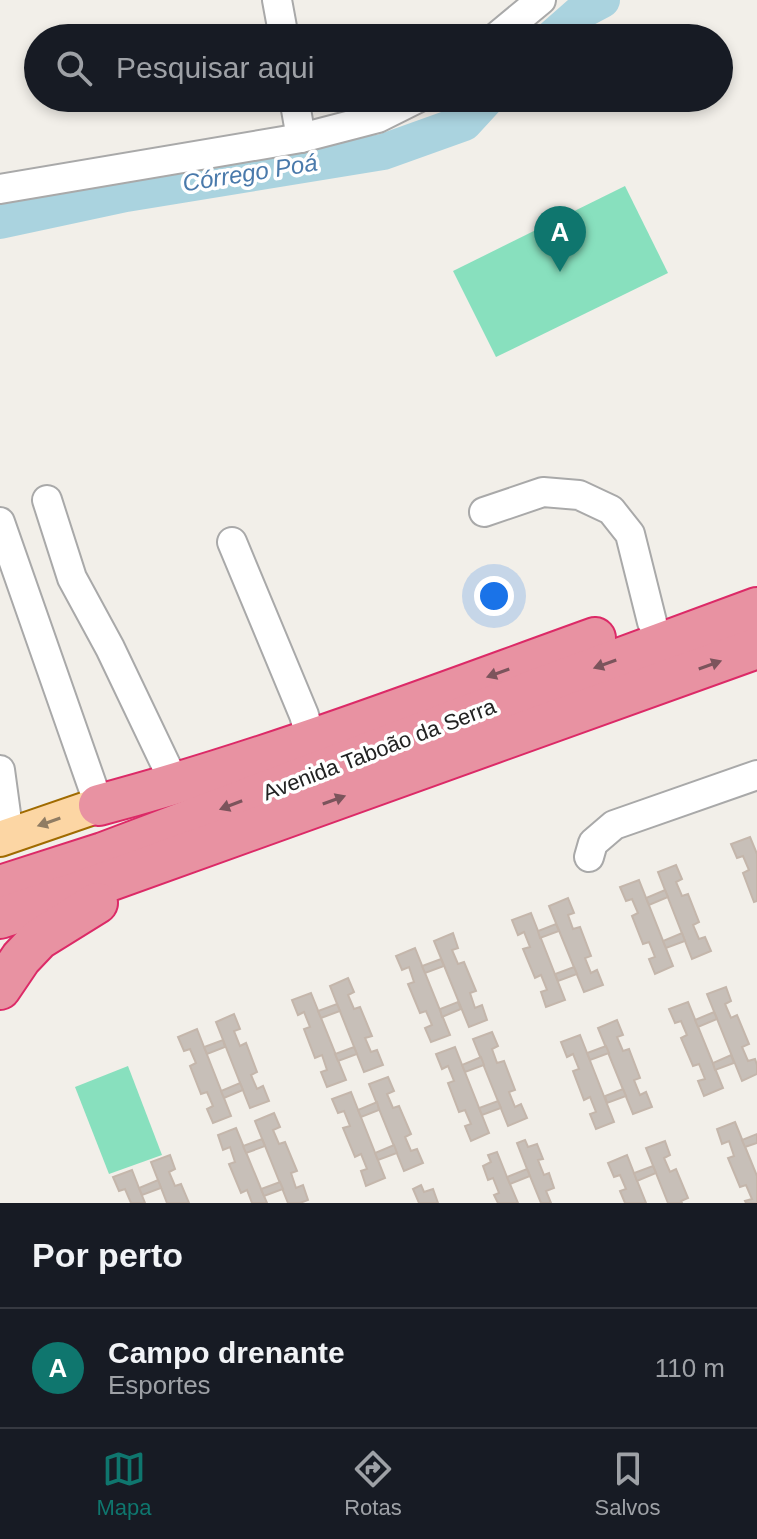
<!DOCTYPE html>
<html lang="pt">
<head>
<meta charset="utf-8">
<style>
  body { margin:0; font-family:Helvetica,sans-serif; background:#20242c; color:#f1f3f6 }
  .you { position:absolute; left:494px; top:596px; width:28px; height:28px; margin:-20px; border:6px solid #fff; border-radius:50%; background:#1a73e8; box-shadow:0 0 0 12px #1a73e833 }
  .badge { display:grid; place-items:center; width:52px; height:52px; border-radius:50%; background:#0f766e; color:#fff; font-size:26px; font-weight:700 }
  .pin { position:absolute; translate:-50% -66px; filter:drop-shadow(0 2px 4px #0008) }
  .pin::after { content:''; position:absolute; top:42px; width:28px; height:24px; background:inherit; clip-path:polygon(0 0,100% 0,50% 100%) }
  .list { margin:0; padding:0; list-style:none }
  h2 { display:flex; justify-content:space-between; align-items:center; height:104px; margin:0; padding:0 32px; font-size:34px }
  h2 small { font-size:26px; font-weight:400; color:#9ea1a6 }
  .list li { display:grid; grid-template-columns:52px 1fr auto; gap:24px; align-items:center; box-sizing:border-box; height:120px; padding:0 32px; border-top:2px solid #363941 }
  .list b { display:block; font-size:30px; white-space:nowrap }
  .list p { margin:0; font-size:26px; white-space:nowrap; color:#9ea1a6 }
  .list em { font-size:26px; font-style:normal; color:#9ea1a6 }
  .icon { flex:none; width:44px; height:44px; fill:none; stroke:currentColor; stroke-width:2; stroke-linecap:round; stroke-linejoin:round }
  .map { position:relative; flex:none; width:757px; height:1203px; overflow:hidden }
  .search { position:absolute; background:#171b24; box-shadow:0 4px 12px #0003; left:24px; right:24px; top:24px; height:88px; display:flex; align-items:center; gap:20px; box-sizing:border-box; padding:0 28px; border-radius:44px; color:#9ea1a6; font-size:30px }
  .sheet { height:224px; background:#171b24 }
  nav { display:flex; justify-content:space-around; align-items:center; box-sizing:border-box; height:112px; border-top:2px solid #363941; background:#171b24; font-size:22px; color:#9ea1a6 }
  nav a { display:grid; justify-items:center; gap:4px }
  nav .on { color:#0f766e }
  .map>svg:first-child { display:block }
</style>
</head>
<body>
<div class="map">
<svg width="757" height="1203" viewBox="0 0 757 1203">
  <rect width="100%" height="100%" fill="#f2efe9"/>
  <g fill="#88e0be">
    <polygon points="625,186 668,273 496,357 453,271"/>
    <polygon points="128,1066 162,1155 109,1174 75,1087"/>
  </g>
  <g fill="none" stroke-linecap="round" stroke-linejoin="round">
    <g stroke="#aad3df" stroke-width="36">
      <polyline points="552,38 585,9 602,0"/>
      <polyline points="0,221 126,194 383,152 464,123 487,98"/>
    </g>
  </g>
  <g fill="#c7bfb8" stroke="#c4b6ab" stroke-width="2">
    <polygon points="750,837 757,854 757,901 754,902 743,873 749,870 743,856 737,858 731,844"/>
    <polygon points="676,865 682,879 676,882 682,896 688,894 699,922 693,925 699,939 705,937 711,951 692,959 658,872"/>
    <polygon points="639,880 673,966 655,974 649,959 655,957 649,942 643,944 632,916 638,913 632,899 626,901 620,887"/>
    <polygon points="665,890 668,897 649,905 646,898"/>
    <polygon points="568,898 574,913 568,915 573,929 580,927 591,956 585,958 591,973 597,970 603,985 584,992 549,906"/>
    <polygon points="531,913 565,1000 546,1007 541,992 547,990 541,975 535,978 523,949 530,947 524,932 518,935 512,920"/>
    <polygon points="556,924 559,931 540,938 538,931"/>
    <polygon points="453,933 458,948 452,950 458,964 464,962 476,991 470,993 475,1008 482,1005 487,1020 469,1027 434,941"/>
    <polygon points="682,933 685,941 666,948 663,941"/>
    <polygon points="415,948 450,1035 431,1042 425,1028 432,1025 426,1011 420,1013 408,984 414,982 409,967 402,970 396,956"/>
    <polygon points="441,959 444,966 425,973 422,966"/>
    <polygon points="574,967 577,974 558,981 555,974"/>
    <polygon points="348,978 354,992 348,995 354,1009 360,1007 372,1036 365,1038 371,1052 377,1050 383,1065 364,1072 330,986"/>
    <polygon points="726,987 731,1001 725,1004 731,1018 737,1015 749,1044 742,1047 748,1061 755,1059 757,1065 757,1074 742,1081 707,994"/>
    <polygon points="311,993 346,1080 327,1087 321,1072 327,1070 322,1055 315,1058 304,1029 310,1027 304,1012 298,1015 292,1000"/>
    <polygon points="458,1002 461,1009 442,1017 440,1009"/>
    <polygon points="688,1002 723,1088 704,1096 698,1081 705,1079 699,1064 693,1066 681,1038 687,1035 681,1021 675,1023 669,1009"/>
    <polygon points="337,1004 340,1011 321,1018 318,1011"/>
    <polygon points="714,1012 717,1019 698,1027 695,1020"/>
    <polygon points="234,1014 240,1029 234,1031 240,1046 246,1043 257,1072 251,1075 257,1089 263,1086 269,1101 250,1108 216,1022"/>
    <polygon points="617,1020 623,1035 617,1037 623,1051 629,1049 640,1078 634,1080 640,1095 646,1092 652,1107 633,1114 598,1028"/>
    <polygon points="197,1029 231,1116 213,1123 207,1109 213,1106 207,1092 201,1094 190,1066 196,1063 190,1049 184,1051 178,1037"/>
    <polygon points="492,1032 498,1046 492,1049 497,1063 504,1061 515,1090 509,1092 515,1107 521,1104 527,1118 508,1126 473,1039"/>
    <polygon points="580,1035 614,1122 596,1129 590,1114 596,1112 590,1097 584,1100 573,1071 579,1069 573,1054 567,1057 561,1042"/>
    <polygon points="223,1040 225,1047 207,1054 204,1047"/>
    <polygon points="606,1046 609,1053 590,1060 587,1053"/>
    <polygon points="354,1047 357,1054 338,1061 335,1054"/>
    <polygon points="455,1047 489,1133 471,1141 465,1126 471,1124 465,1110 459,1112 448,1083 454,1081 448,1066 442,1069 436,1054"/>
    <polygon points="731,1055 734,1063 715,1070 713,1063"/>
    <polygon points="481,1057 484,1065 465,1072 462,1065"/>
    <polygon points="388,1077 394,1091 387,1094 393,1108 399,1106 411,1134 405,1137 411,1151 417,1149 423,1163 404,1171 369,1084"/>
    <polygon points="240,1083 243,1090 224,1098 221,1091"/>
    <polygon points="623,1089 626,1096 607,1103 605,1096"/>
    <polygon points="351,1092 385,1178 366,1186 361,1171 367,1169 361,1154 355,1157 343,1128 350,1126 344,1111 338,1113 332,1099"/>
    <polygon points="498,1101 501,1108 482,1115 479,1108"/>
    <polygon points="377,1102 379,1110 361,1117 358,1110"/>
    <polygon points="274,1113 280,1127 273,1130 279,1144 285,1142 297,1171 291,1173 296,1188 303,1185 308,1200 300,1203 288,1203 255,1121"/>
    <polygon points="735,1122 757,1176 757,1203 746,1203 745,1201 752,1199 746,1185 740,1187 728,1158 734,1156 729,1141 722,1144 717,1129"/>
    <polygon points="236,1128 264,1196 267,1203 252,1203 247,1190 241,1193 229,1164 235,1162 230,1147 223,1150 218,1135"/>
    <polygon points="757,1134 757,1143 745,1147 742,1140"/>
    <polygon points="262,1139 265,1146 246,1153 243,1146"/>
    <polygon points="525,1140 528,1147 537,1144 543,1159 538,1160 544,1175 549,1173 554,1188 546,1191 551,1203 541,1203 527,1169 517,1143"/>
    <polygon points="665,1141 670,1155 664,1158 670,1172 676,1169 688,1198 681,1201 682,1203 668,1203 646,1148"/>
    <polygon points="394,1145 397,1153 378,1160 375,1153"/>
    <polygon points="497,1152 507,1177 518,1203 498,1203 494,1195 499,1193 493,1178 488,1180 483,1166 491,1162 488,1155"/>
    <polygon points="170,1155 175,1169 169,1172 175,1186 181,1184 189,1203 167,1203 151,1162"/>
    <polygon points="627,1155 634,1173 646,1203 625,1203 620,1191 626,1189 620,1175 614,1177 608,1163"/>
    <polygon points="653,1166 656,1173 637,1181 634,1173"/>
    <polygon points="527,1169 530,1176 510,1184 507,1177"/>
    <polygon points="132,1170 139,1188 145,1203 131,1203 125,1189 119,1191 113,1177"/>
    <polygon points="158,1180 161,1188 142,1195 139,1188"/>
    <polygon points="280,1182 283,1189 264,1196 261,1189"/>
    <polygon points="421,1185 424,1192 433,1189 438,1203 419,1203 413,1189"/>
  </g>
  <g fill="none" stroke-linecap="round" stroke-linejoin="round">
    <g stroke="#a9a9a9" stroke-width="32">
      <g id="minor">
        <polyline points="277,0 284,38"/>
        <polyline points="495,38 541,0"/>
        <polyline points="294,98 301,138"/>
        <polyline points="0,189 301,138 378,118 418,98"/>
        <polyline points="47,500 72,578 110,648 175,784"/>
        <polyline points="484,512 543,492 579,495 611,510 630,534 652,622"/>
        <polyline points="0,522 99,805"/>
        <polyline points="232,542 304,715 311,740"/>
        <polyline points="0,770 9,836"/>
        <polyline points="589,857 593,843 614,825 757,775"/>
      </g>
    </g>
    <g stroke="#a06b00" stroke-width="38">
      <polyline id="major" points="0,839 99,805"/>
    </g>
    <g stroke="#dc2a67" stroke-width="44">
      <g id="highway">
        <path d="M99 805C268 760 431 697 595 638"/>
        <polyline points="0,886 103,853 540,688 757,608"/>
        <polyline points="0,918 75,893 757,648"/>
        <polyline points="0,989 21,958 39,939 97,903"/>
      </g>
    </g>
    <use href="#minor" stroke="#fff" stroke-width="28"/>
    <use href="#major" stroke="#fcd6a4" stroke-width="34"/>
    <use href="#highway" stroke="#e892a2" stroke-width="40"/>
  </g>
  <defs><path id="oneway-solid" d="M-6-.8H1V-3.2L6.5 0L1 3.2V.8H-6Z" transform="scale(2)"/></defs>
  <g fill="#7b545c">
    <use href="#oneway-solid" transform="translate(605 664) rotate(160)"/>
    <use href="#oneway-solid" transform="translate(710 665) rotate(-20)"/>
    <use href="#oneway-solid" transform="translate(498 673) rotate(160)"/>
    <use href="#oneway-solid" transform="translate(334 800) rotate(-20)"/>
    <use href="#oneway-solid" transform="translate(231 805) rotate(159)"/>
  </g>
  <use fill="#8f7c63" href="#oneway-solid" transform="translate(49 822) rotate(161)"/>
  <g text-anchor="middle" stroke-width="7" stroke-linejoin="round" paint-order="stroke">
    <g font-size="22" fill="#222" stroke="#fff">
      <text transform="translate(379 749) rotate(-21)" y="8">Avenida Taboão da Serra</text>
    </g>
    <g font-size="24" font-style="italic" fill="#4a7aab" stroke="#fff">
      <text transform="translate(250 173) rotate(-9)" y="8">Córrego Poá</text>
    </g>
  </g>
</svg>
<div class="you"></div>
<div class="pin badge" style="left:560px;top:272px">A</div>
<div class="search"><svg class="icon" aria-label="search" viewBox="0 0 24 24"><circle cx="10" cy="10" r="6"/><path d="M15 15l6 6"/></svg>Pesquisar aqui</div>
</div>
<section class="sheet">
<h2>Por perto<small></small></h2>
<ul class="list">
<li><span class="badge">A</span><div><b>Campo drenante</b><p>Esportes</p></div><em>110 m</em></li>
</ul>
</section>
<nav>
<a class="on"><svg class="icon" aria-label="map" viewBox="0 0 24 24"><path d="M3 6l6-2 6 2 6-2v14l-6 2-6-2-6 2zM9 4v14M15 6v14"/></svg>Mapa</a>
<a><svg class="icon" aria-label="directions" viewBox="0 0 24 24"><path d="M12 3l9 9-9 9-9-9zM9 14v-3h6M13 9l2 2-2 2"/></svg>Rotas</a>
<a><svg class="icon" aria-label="saved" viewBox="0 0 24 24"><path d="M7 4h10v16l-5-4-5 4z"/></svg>Salvos</a>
</nav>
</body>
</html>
